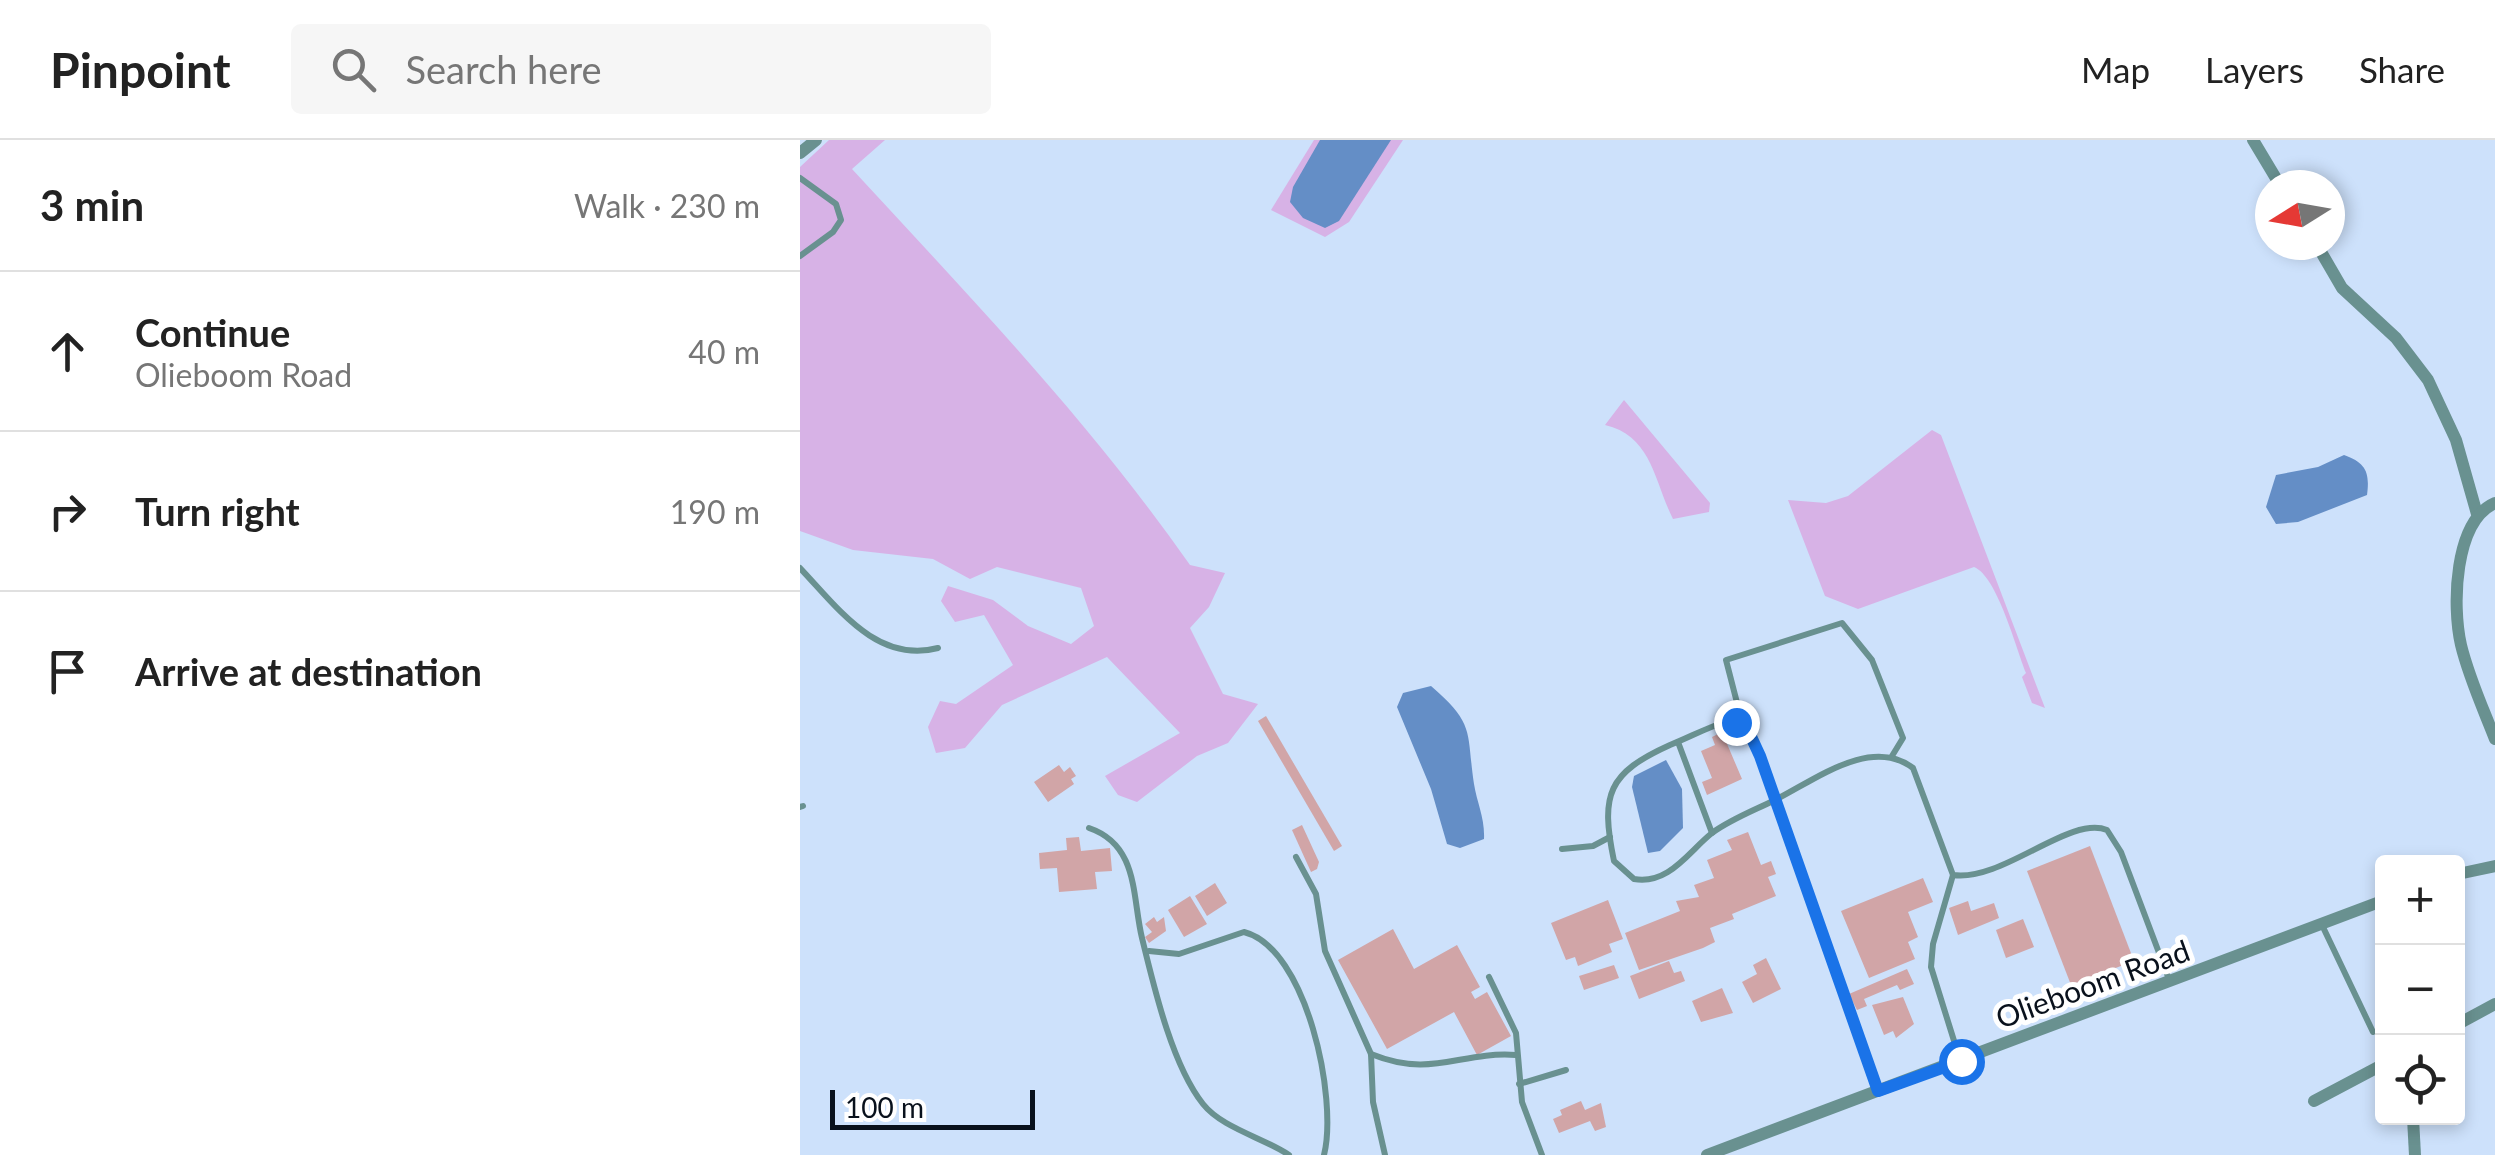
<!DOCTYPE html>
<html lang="en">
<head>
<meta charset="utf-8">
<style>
  body { margin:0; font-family:Lato,sans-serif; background:#f6f6f6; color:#222 }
  .controls { position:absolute; right:30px; bottom:30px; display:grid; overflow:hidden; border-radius:10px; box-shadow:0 5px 15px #0003 }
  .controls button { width:90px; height:90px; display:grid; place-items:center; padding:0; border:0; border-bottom:2px solid #e0e0e0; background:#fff; color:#222; font:50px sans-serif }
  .compass { position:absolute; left:1455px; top:30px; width:90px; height:90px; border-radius:50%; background:#fff; box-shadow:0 5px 15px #0003; rotate:259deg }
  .scale { position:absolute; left:30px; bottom:25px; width:205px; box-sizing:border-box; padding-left:10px; border:5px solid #09111c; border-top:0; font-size:28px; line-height:35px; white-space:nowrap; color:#09111c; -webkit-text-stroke:8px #fff; paint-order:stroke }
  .stop { position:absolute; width:30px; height:30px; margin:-22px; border:8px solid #1a73e8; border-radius:50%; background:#fff }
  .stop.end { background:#1a73e8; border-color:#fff; box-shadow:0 2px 10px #0008 }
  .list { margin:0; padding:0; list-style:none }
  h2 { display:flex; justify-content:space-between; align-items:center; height:130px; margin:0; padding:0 40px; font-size:42px }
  h2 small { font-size:32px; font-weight:400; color:#767676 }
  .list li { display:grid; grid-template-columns:65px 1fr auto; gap:30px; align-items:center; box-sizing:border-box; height:160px; padding:0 40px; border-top:2px solid #e0e0e0 }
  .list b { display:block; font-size:38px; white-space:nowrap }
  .list p { margin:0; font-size:32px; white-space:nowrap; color:#767676 }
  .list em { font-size:32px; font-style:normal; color:#767676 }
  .icon { flex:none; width:55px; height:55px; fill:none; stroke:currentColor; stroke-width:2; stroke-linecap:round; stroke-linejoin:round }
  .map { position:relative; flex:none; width:1695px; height:1015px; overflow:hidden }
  header { display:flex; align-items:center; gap:60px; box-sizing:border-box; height:140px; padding:0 50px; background:#fff; border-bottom:2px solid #e0e0e0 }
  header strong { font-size:48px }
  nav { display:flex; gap:55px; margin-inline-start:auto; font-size:35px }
  .search { width:700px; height:90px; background:#f6f6f6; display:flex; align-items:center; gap:25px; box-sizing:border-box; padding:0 35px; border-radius:10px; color:#767676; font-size:38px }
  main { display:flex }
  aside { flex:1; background:#fff }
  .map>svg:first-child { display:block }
</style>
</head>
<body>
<header>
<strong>Pinpoint</strong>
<div class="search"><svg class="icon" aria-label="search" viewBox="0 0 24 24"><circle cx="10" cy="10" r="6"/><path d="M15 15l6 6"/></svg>Search here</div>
<nav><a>Map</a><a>Layers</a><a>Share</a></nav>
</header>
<main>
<aside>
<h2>3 min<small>Walk · 230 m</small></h2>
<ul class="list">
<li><svg class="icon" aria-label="ahead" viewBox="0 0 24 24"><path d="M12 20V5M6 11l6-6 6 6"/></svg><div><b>Continue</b><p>Olieboom Road</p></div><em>40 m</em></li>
<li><svg class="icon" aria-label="right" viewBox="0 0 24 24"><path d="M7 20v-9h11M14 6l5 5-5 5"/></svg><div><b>Turn right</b></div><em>190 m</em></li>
<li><svg class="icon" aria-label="arrive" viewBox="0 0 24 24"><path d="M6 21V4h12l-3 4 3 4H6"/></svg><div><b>Arrive at destination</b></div></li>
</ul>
</aside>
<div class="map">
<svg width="1695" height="1015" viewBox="0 0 1695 1015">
  <rect width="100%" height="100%" fill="#cde1fb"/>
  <g fill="#d7b2e6">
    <path d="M29 0H85L52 29C170 157 289 281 390 425L425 433 409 467 390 488 423 554 458 564 428 603 397 616 337 662 318 655 305 636 380 593 307 517 202 565 165 608 136 613 128 587 140 561 156 564 213 525 184 475 155 482 141 461 148 446 193 460 228 486 271 504 294 486 281 448 197 427 170 439 133 419 53 410 0 391V27Z"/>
    <polygon points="514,0 603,0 549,82 525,97 471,70"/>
    <path d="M824 260 910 363 909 372 873 379C854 341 852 296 805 285Z"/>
    <path d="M1132 290 1141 295 1245 568 1232 563 1222 537 1226 533C1216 508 1197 436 1174 427L1058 469 1025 456 988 360 1026 363 1048 356Z"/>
  </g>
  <g fill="#648ec6">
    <polygon points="520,0 591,0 539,81 525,88 503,78 490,62 493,47"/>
    <path d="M1544 315C1566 323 1570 332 1567 355L1498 382 1476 384 1466 367 1476 335 1518 327Z"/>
    <path d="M631 546C676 585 666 591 674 644 677 663 685 678 684 699L660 708 647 704 631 649 597 567 603 553Z"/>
    <polygon points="866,620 882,649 883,688 860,711 848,713 832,647 834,636"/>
  </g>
  <g fill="#d1a5a7">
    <polygon points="466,576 542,706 534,711 458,581"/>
    <polygon points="922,592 942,639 907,655 902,642 912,638 901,611 915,605 912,597"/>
    <polygon points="259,625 264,632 270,627 276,636 271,639 274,644 248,662 234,642"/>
    <polygon points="502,685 519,722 517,729 511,732 492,690"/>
    <polygon points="948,692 961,725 971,721 976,734 968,737 976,756 932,774 934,779 910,788 915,802 903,808 839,830 825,793 880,771 876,761 899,757 894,745 914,738 907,720 932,710 927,700"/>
    <polygon points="279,697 281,711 310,708 312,731 295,732 297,749 259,752 257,728 240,729 239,713 267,710 266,698"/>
    <polygon points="1290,706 1334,821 1271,845 1227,731"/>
    <polygon points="1123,738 1133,762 1108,772 1118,797 1108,802 1115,819 1069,838 1041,771"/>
    <polygon points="415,743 427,763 407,776 395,756"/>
    <polygon points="390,756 407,784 384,797 368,770"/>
    <polygon points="808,760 823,799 809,804 812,812 778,826 775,817 766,820 751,783"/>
    <polygon points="1168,761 1171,771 1194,763 1199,778 1158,795 1149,768"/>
    <polygon points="354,777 357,782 364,777 366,791 349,803 345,797 352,792 345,784"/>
    <polygon points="1223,779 1234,807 1206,818 1196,790"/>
    <polygon points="593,789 614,829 657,805 680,847 671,852 675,859 687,852 711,896 677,915 654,872 587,909 538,820"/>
    <polygon points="966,818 981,849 953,863 942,842 957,834 953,825"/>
    <polygon points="869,821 874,833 881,831 885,841 839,859 830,836"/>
    <polygon points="814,825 819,838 784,850 779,836"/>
    <polygon points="1107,829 1114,844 1100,850 1097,845 1064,859 1067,866 1057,870 1049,854"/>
    <polygon points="922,848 933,873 901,882 892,861"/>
    <polygon points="1103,857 1114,884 1096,898 1093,891 1084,895 1072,865"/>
    <polygon points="781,961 785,970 801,963 806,987 795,991 790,981 759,993 753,979 762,975 760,970"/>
  </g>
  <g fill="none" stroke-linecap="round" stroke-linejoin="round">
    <g stroke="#699190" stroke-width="6">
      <polyline points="0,38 36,64 41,80 33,92 0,116"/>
      <path d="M0 428C38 468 77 524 138 508"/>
      <path d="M928 581C960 587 966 633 975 660 955 670 931 679 912 693 888 712 869 745 834 739L814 721C800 654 808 633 870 605 890 597 908 587 928 581Z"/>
      <polyline points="943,586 926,520 1042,483 1072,520 1103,598 1092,616"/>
      <polyline points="878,602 912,693"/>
      <polyline points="0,667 3,666"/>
      <path d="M289 688C339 705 332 757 342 798 354 847 372 925 403 964 422 988 464 998 489 1015"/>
      <polyline points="762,709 793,706 810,697"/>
      <polyline points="496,717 516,754 525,811 571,914 573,962 585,1015"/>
      <polyline points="1153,735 1133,804 1131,827 1160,920"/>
      <polyline points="1522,785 1573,892"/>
      <path d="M349 811 379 814 444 792C507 808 538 959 524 1015"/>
      <polyline points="689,837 716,893 722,962 742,1015"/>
      <path d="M571 914C633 939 659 911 716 915"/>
      <polyline points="719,944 766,930"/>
      <path d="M1078 950 975 660C1015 640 1071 596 1113 628L1153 735C1203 742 1269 675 1307 690L1321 712 1370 842"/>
    </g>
    <g stroke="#699190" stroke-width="12">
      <polyline points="1453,0 1480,45"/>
      <polyline points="0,13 16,0"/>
      <polyline points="1517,105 1542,148 1596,198 1628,240 1656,300 1677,374"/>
      <path d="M1695 363C1654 381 1652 466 1661 505 1669 538 1683 568 1695 599"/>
      <polyline points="1658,734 1695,726"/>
      <polyline points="1658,884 1695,864"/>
      <polyline points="1514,961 1582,925"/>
      <polyline points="1613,978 1615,1015"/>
      <polyline points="907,1015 1582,761"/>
    </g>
  </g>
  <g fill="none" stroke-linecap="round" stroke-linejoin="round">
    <polyline stroke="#1a73e8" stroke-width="12" points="936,582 947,588 960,616 1078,951 1161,921"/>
  </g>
  <g text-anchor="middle" stroke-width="10" stroke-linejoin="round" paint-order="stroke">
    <g font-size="30" fill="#09111c" stroke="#fff">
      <text transform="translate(1293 845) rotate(-20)" y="10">Olieboom Road</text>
    </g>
  </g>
</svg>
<div class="controls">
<button>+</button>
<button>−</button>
<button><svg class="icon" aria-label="locate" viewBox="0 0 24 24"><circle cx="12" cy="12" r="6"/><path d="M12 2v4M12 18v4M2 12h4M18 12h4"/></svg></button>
</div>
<svg class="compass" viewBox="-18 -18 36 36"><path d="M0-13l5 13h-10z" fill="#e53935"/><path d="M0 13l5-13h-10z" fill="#767676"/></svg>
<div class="scale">100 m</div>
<div class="stop" style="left:1161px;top:921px"></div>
<div class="stop end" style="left:936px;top:582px"></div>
</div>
</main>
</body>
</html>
